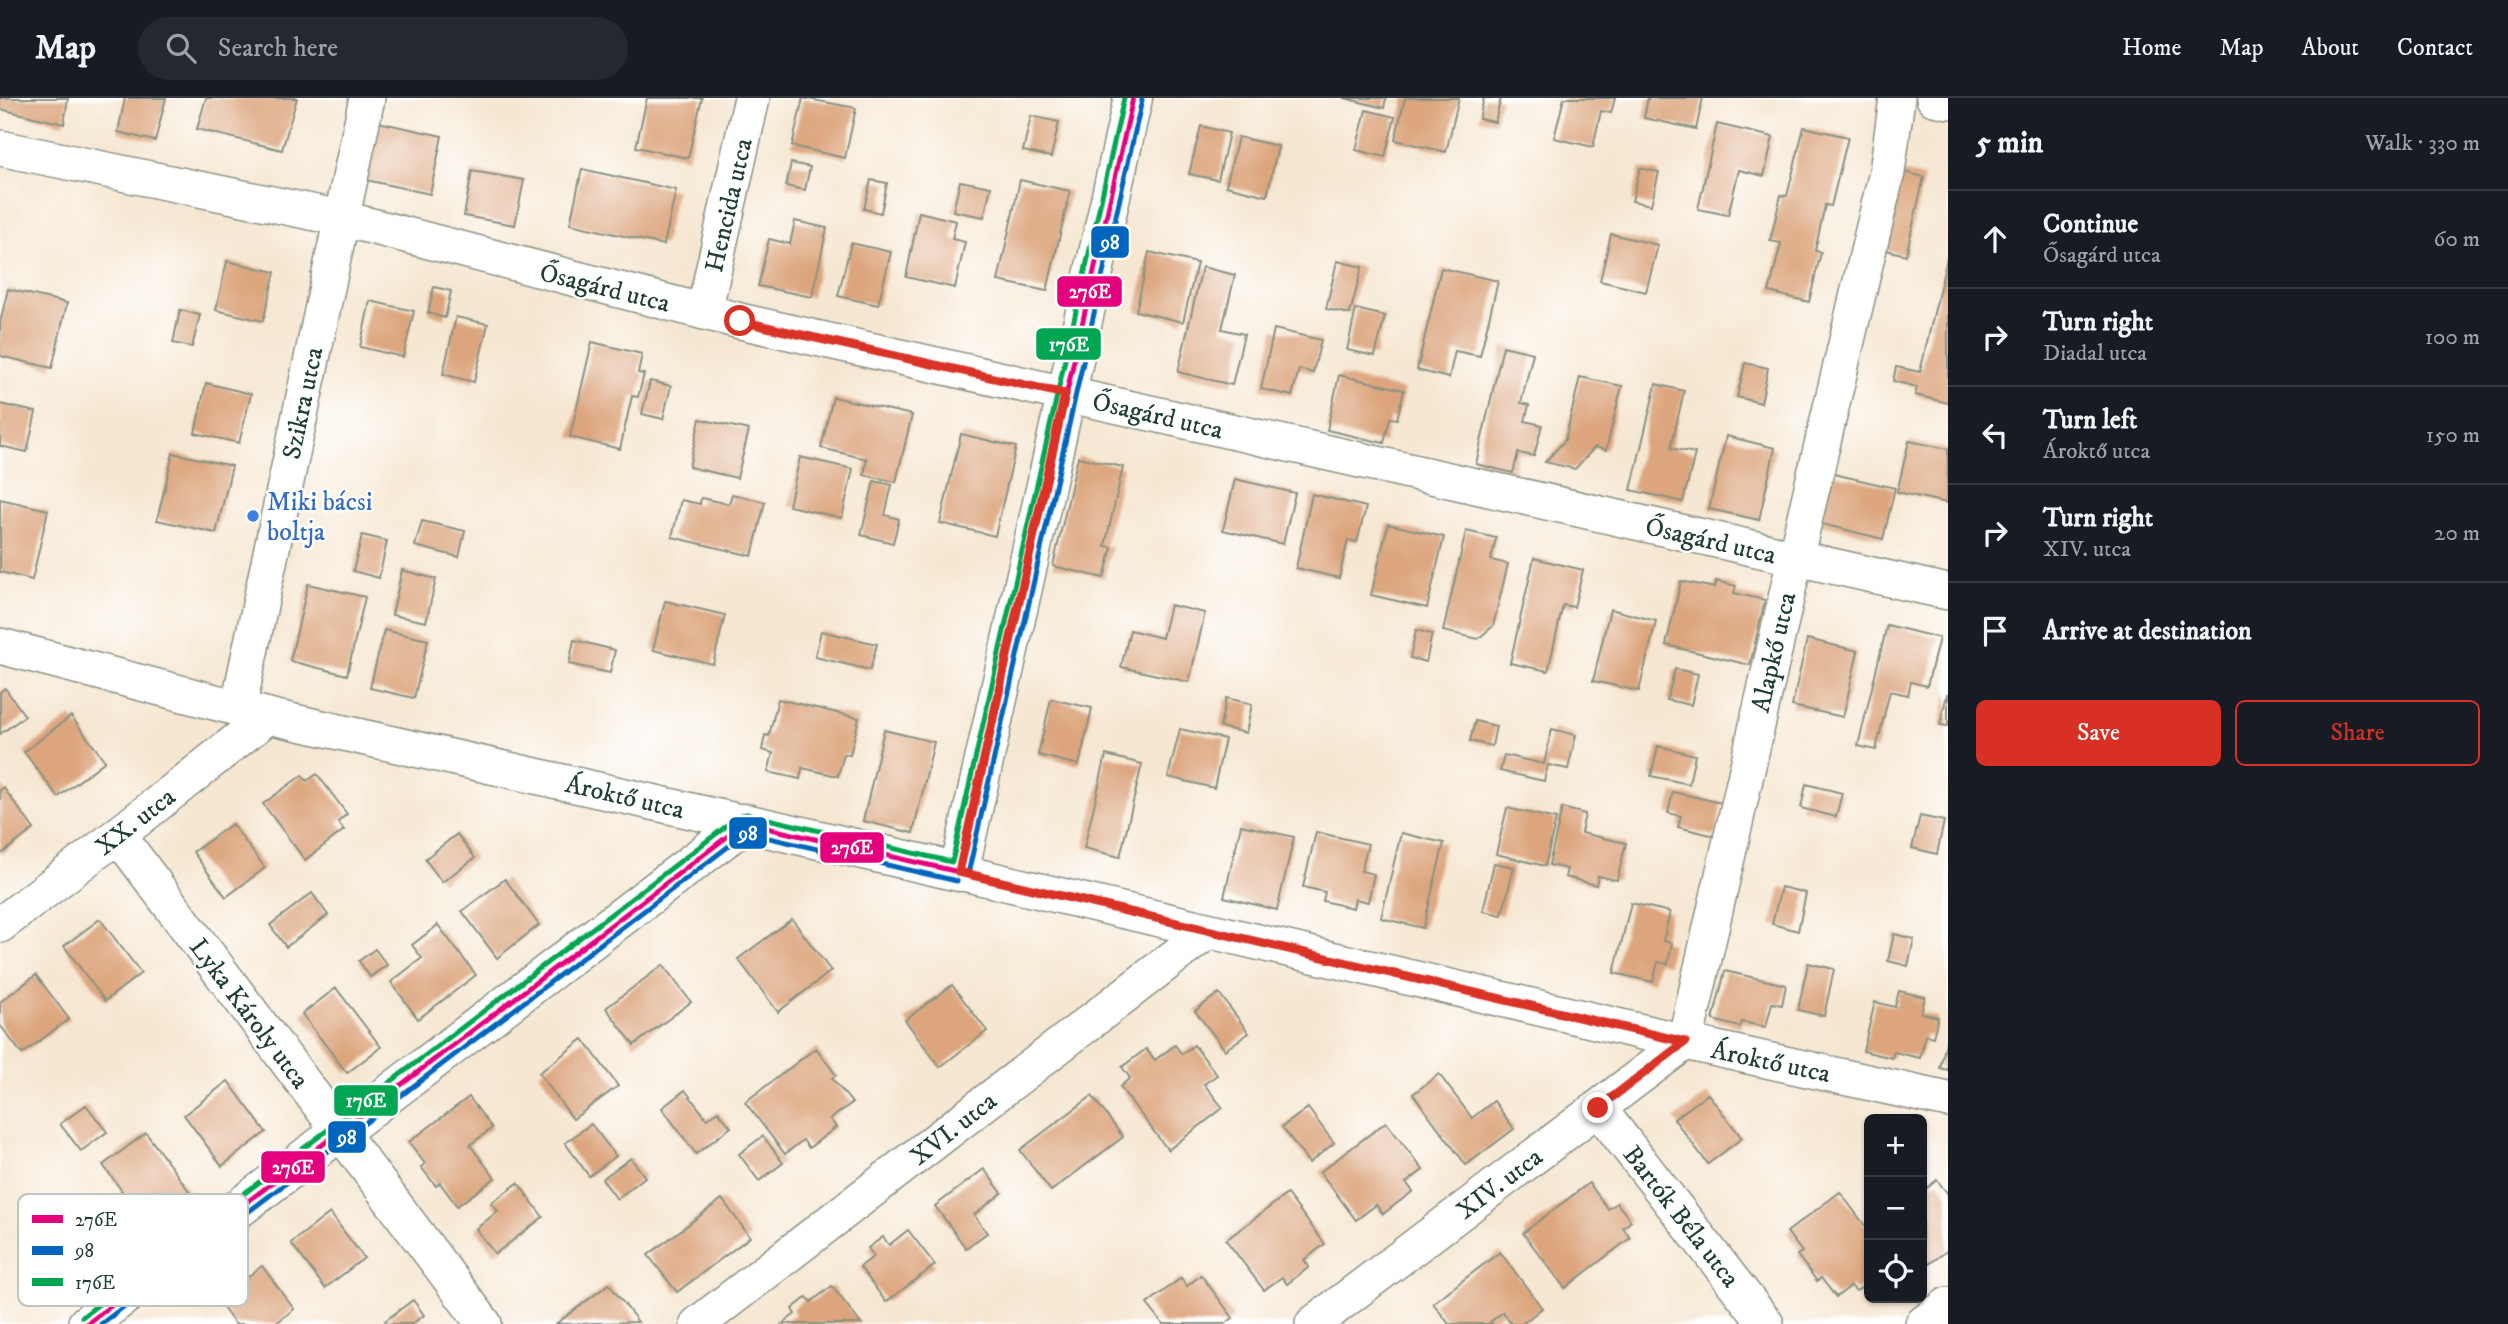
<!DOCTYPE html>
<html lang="en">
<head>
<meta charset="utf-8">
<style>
  body { margin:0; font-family:"IM FELL DW Pica",serif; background:#242831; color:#f1f3f6 }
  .controls { position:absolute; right:21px; bottom:21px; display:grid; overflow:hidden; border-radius:10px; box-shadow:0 2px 5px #0004 }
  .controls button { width:63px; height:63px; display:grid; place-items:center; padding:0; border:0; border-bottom:2px solid #363941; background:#171b24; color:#f1f3f6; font:35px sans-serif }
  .stop { position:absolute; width:21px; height:21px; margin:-16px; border:5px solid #d93025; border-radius:50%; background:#fff }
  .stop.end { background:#d93025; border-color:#fff; box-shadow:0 2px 7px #0008 }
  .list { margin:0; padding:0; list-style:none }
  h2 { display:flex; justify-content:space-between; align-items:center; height:91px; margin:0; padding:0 28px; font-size:30px }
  h2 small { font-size:23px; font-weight:400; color:#9ea1a6 }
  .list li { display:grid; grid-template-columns:46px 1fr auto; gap:21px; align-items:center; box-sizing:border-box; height:98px; padding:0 28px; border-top:2px solid #363941 }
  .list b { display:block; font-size:26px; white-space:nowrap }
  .list p { margin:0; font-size:23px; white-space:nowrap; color:#9ea1a6 }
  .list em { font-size:23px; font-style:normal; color:#9ea1a6 }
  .actions { display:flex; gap:14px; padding:21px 28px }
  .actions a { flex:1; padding:16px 0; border:2px solid #d93025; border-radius:10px; text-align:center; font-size:24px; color:#d93025 }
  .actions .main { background:#d93025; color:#fff }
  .icon { flex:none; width:38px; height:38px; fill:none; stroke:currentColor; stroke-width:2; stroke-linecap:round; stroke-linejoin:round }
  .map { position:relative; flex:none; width:1948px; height:1226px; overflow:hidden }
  header { display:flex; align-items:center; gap:42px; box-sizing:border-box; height:98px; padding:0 35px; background:#171b24; border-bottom:2px solid #363941 }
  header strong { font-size:33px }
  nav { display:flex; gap:38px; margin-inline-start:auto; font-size:24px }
  .search { width:490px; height:63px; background:#242831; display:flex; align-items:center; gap:18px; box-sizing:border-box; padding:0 24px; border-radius:38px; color:#9ea1a6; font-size:26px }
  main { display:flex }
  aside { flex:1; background:#171b24 }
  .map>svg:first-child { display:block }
</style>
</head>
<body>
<header>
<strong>Map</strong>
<div class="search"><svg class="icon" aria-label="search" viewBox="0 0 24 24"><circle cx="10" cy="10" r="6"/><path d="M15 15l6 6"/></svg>Search here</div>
<nav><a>Home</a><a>Map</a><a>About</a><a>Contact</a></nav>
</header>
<main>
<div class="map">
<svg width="1948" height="1226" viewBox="0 0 1948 1226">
  <rect width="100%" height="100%" fill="#fff"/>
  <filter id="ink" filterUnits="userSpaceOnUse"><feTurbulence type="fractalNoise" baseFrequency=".0143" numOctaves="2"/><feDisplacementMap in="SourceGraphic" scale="14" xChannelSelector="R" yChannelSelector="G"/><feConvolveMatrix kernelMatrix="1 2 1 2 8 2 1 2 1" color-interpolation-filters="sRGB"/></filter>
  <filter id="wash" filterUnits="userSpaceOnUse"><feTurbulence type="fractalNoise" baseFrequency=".00686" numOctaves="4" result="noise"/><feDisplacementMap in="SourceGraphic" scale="28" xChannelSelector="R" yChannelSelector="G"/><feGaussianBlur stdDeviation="1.57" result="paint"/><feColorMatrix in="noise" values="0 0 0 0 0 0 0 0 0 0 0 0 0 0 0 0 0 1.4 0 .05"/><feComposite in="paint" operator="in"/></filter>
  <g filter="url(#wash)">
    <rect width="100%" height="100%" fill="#f6e7d2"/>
    <g id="blocks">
      <g fill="#dca57d">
        <polygon points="0,0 68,0 64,26 0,11"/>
        <polygon points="125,0 166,0 155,43 118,34"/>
        <polygon points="206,0 297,0 282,52 197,31"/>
        <polygon points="647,0 702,0 688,60 636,49"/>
        <polygon points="803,0 856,10 845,60 792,48"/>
        <polygon points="1344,0 1386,0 1384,10"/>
        <polygon points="1405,0 1459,0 1446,54 1395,42"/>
        <polygon points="1484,0 1501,0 1495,24 1479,21"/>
        <polygon points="1564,0 1615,0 1611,15 1601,13 1593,49 1554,40"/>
        <polygon points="1648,0 1703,0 1696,31 1644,20"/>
        <polygon points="1366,12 1395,19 1385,59 1356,52"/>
        <polygon points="1031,18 1059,24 1051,59 1023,53"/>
        <polygon points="378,24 442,38 430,96 366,82"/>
        <polygon points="1717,26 1773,39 1764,78 1739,72 1728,117 1698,111"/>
        <polygon points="1201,28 1229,35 1218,82 1189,76"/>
        <polygon points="1804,29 1848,39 1831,108 1825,107 1815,153 1821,154 1809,204 1769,194 1781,145 1770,143 1781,97 1787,98"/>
        <polygon points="1238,39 1278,48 1267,98 1226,88"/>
        <polygon points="791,65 810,69 805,92 786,88"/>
        <polygon points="1640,70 1659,74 1651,107 1632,103"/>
        <polygon points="582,71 676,92 664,147 570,126"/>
        <polygon points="1892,71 1924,79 1906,157 1874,149"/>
        <polygon points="472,73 524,82 515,127 464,118"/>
        <polygon points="871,82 887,85 881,115 864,111"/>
        <polygon points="1020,82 1070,93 1047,193 998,183"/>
        <polygon points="960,83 991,89 984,119 953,113"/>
        <polygon points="919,114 956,123 952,141 965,144 955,190 906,179"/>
        <polygon points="795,123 827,130 812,199 758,188 769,141 790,146"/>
        <polygon points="1611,136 1658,147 1646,194 1600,183"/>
        <polygon points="851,145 891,154 878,207 838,198"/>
        <polygon points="1149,154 1197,165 1183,224 1136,213"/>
        <polygon points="1947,160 1948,160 1948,305 1915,297 1917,289 1893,283 1896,269 1920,274"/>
        <polygon points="227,163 275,174 263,223 216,212"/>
        <polygon points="1337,163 1362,169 1350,216 1326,211"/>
        <polygon points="1202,169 1235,177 1222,231 1244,236 1232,287 1178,274"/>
        <polygon points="1441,170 1498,183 1480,258 1455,253 1449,280 1417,272"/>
        <polygon points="434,189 451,193 445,220 428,215"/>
        <polygon points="8,191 67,205 52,270 0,258 0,225"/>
        <polygon points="370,203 414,213 403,259 360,249"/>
        <polygon points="1356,211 1385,218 1375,258 1347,252"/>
        <polygon points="180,212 200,217 192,249 173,245"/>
        <polygon points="456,219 488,226 474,284 443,276"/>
        <polygon points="1274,231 1321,242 1313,275 1299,271 1292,298 1261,291"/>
        <polygon points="592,244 642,256 638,275 644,276 638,299 632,298 620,351 570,339"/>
        <polygon points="1503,248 1533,255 1521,305 1529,307 1525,323 1542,327 1534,358 1518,355 1513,375 1476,366"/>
        <polygon points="1745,265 1768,270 1761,305 1737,299"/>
        <polygon points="1339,277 1404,292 1397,321 1390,320 1384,345 1327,332"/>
        <polygon points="1580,279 1622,288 1606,352 1595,349 1575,371 1545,364 1565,342"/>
        <polygon points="650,283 671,288 663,321 642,316"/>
        <polygon points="206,285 251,296 239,345 195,335"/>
        <polygon points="1656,286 1684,293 1671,350 1695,355 1683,404 1631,392"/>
        <polygon points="833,299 912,317 896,384 864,377 867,361 821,350"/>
        <polygon points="0,306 36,314 27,354 0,348"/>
        <polygon points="700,321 749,332 737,380 689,369"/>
        <polygon points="961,336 1016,349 995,438 940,425"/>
        <polygon points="1726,338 1775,350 1759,422 1709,411"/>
        <polygon points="1909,343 1948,351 1947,405 1897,394"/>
        <polygon points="173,355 232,368 216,435 157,422"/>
        <polygon points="800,359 853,371 842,420 789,408"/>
        <polygon points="1078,359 1123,369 1105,448 1112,449 1104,480 1053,468"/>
        <polygon points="1825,374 1895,390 1883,441 1814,424"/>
        <polygon points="1235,381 1295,395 1283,446 1223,432"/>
        <polygon points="874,383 892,387 885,417 899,421 893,445 861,437"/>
        <polygon points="732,396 765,404 752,458 672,439 681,402 700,406 701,400 729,406"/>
        <polygon points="1312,396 1366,409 1357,444 1348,442 1339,480 1296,470"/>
        <polygon points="0,401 48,412 32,482 0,474"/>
        <polygon points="422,423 465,433 459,459 415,448"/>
        <polygon points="1388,426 1444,439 1427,510 1371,497"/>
        <polygon points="1466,433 1496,440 1491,462 1508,466 1493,528 1478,541 1443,533"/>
        <polygon points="362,437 387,443 379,480 353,473"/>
        <polygon points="1534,460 1583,472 1574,509 1563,507 1548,573 1510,565"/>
        <polygon points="402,472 436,481 426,524 392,517"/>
        <polygon points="1681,483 1715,490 1716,483 1736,488 1734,495 1765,502 1750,567 1666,547"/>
        <polygon points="308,486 365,499 347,577 290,563"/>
        <polygon points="665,503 725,517 713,566 653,552"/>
        <polygon points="1170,507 1205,515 1189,584 1121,569 1130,532 1162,540"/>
        <polygon points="1610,511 1656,523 1639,593 1593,583"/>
        <polygon points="1887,527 1939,540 1927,588 1911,584 1908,597 1890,593 1876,652 1858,648"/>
        <polygon points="384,532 428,542 414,600 370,590"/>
        <polygon points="1416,532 1432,536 1426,564 1410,560"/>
        <polygon points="821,533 877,546 870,572 815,559"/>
        <polygon points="1807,541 1858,553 1843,619 1792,608"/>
        <polygon points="574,542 615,552 610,575 569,566"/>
        <polygon points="1675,571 1698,576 1691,607 1667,602"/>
        <polygon points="5,590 25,618 0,636 0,594"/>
        <polygon points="1947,596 1948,597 1948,628 1940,627"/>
        <polygon points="1226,600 1252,606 1246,635 1220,629"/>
        <polygon points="778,601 859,620 850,657 844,656 838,678 802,670 800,681 768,674 773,655 762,652 765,637 769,638"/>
        <polygon points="1051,601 1092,610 1079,667 1038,657"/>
        <polygon points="71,618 105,663 58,699 24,654"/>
        <polygon points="1475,623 1496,628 1492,648 1470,643"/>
        <polygon points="1180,631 1225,641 1214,690 1168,679"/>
        <polygon points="1552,631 1576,637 1568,671 1548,667 1544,683 1500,673 1504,657 1544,666"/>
        <polygon points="884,632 934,644 913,735 863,723"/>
        <polygon points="1658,648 1695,657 1689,686 1651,678"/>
        <polygon points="1106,657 1142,666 1120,759 1084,750"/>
        <polygon points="317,676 347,716 338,724 344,732 305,762 263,706 302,677 307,683"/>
        <polygon points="1806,686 1842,695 1836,719 1801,710"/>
        <polygon points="3,689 34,731 0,757 0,692"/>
        <polygon points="1673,694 1722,705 1715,738 1678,729 1681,718 1668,715"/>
        <polygon points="1507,710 1556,721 1545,768 1496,756"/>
        <polygon points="1562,710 1585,716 1581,735 1626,745 1617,782 1598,778 1596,787 1565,779 1567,771 1549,767"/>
        <polygon points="1920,718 1944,723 1937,756 1912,750"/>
        <polygon points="232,726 265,770 226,799 193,754"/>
        <polygon points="1241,727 1294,739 1277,812 1224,799"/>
        <polygon points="1316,734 1368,746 1361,773 1374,776 1368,804 1355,801 1353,810 1323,803 1325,794 1303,789"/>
        <polygon points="1401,735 1444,745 1423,830 1381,820"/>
        <polygon points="457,736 475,760 442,784 425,761"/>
        <polygon points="1494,765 1514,769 1502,817 1483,813"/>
        <polygon points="505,781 539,827 497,860 462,813"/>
        <polygon points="1781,789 1806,795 1798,833 1772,826"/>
        <polygon points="312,795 328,817 286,849 270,827"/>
        <polygon points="1631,805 1670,814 1663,843 1672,845 1668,866 1658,864 1653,884 1614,875"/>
        <polygon points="100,821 141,875 105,903 64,848"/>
        <polygon points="792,821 831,873 778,914 738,861"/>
        <polygon points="438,827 476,877 418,921 391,884 422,860 412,847"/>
        <polygon points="1894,836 1914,841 1908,868 1888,863"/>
        <polygon points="375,851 387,867 370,879 359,863"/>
        <polygon points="1808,865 1834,871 1824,918 1798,912"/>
        <polygon points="663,867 691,904 634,947 606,910"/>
        <polygon points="1725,873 1786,887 1782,907 1772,905 1766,929 1742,924 1740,929 1713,922"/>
        <polygon points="36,877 69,921 22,956 0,927 0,904"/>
        <polygon points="952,887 987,933 940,969 905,922"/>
        <polygon points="336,890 381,949 347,975 302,916"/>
        <polygon points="1899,893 1925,899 1921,915 1938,919 1933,939 1926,937 1920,960 1894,954 1892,960 1863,953 1875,904 1895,909"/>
        <polygon points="1219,895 1249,935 1225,952 1195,913"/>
        <polygon points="1947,940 1948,941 1948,972 1940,970"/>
        <polygon points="583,941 618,988 573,1021 539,975"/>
        <polygon points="1175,947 1182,956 1194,947 1217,977 1204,986 1223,1010 1168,1052 1120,989 1130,980 1122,969 1146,951 1155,962"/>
        <polygon points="816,950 836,977 832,980 852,1005 830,1021 836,1029 809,1050 803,1042 785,1056 745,1004"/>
        <polygon points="1439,976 1472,1020 1494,1003 1514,1031 1466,1067 1413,996"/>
        <polygon points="228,983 266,1034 222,1068 184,1017"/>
        <polygon points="685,992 707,1021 718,1013 731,1029 696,1056 662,1010"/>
        <polygon points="1708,996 1742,1040 1708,1066 1674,1021"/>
        <polygon points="1092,998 1123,1039 1051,1093 1020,1052"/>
        <polygon points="469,999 492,1030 470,1047 495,1080 457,1108 440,1085 436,1088 421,1069 425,1066 409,1044"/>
        <polygon points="86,1007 107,1034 81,1053 60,1026"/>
        <polygon points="1308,1010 1334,1045 1309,1065 1282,1029"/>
        <polygon points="1386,1024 1423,1072 1406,1085 1413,1093 1383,1116 1376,1107 1356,1122 1320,1074"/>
        <polygon points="591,1026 616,1058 589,1078 565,1045"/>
        <polygon points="146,1035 189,1093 168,1109 157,1094 130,1114 117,1097 122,1093 103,1067"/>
        <polygon points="763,1038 783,1065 759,1083 739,1056"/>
        <polygon points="631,1060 645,1079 617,1101 602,1081"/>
        <polygon points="984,1071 1002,1095 974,1117 987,1135 966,1150 935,1108"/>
        <polygon points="1937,1082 1948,1096 1948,1152 1929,1166 1922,1157 1922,1094"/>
        <polygon points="518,1085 543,1119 495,1156 476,1131 498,1113 491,1105"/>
        <polygon points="1589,1085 1608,1111 1617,1105 1631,1123 1623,1130 1630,1140 1565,1190 1523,1135"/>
        <polygon points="1840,1094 1869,1133 1869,1184 1856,1193 1851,1188 1836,1199 1821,1180 1817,1183 1797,1157 1802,1154 1787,1134"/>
        <polygon points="1287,1096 1325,1146 1304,1162 1309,1169 1287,1186 1282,1179 1264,1192 1226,1142"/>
        <polygon points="722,1101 750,1139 677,1194 648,1157"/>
        <polygon points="330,1115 364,1160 325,1190 291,1145"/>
        <polygon points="908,1132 935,1167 886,1204 860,1169 874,1158 868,1150 883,1139 889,1147"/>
        <polygon points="1500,1154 1542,1210 1522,1226 1511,1226 1503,1214 1490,1224 1492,1226 1449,1226 1433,1205"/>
        <polygon points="262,1168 294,1211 275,1226 235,1226 217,1202"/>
        <polygon points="1201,1177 1233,1220 1224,1226 1163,1226 1147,1206 1181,1180 1187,1188"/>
        <polygon points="609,1186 638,1224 556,1226"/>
        <polygon points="832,1188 861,1226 782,1226 795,1216 792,1211 807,1199 811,1204"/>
        <polygon points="413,1202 424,1217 412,1226 387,1226 385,1223"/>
      </g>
    </g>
  </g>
  <g filter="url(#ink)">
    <use href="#blocks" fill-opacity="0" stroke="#8a9283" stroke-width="2"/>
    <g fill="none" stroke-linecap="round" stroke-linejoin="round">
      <g stroke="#8a9283" stroke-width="38">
        <g id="street">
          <polyline points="1934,0 1948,3"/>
          <polyline points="0,50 340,120 740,223 1948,494"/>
          <polyline points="704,214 752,0"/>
          <polyline points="0,548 268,618 745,725"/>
          <polyline points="238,611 367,0"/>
          <polyline points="118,737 484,1226"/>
          <polyline points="959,774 1685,944 1948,1002"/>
          <polyline points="0,827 118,737 268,618"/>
          <polyline points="1598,1010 1766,1226"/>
          <polyline points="698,1226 1208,833"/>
          <polyline points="1313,1226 1685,944 1795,461 1887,74 1897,0"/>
          <polyline points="1923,1226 1948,1207"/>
        </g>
      </g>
      <g stroke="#8a9283" stroke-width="41">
        <polyline id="secondary" points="87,1226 745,725 959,774 1133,0"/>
      </g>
      <use href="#street" stroke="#fff" stroke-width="35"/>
      <use href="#secondary" stroke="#fff" stroke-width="38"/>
      <g stroke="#fff" stroke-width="10">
        <g id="bus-1">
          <polyline points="745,725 959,774"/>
          <polyline points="959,774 1133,0"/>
          <polyline points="87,1226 745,725"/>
        </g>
      </g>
      <g stroke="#fff" stroke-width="10">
        <g id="bus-2">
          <polyline points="743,734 957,783"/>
          <polyline points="968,776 1142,2"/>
          <polyline points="101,1226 750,732"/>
        </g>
      </g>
      <g stroke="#fff" stroke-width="10">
        <polyline id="bus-3" points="82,1219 741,717 747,716 952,764 1124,0"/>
      </g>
      <use href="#bus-1" stroke="#e5007d" stroke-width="5"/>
      <use href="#bus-2" stroke="#0065bd" stroke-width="5"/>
      <use href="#bus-3" stroke="#00a651" stroke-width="5"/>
    </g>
  </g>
  <g fill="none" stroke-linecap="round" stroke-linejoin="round" filter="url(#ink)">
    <polyline stroke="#d93025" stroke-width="9" points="740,223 1065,296 959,774 1685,944 1598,1010"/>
  </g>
  <circle fill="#3f7fe0" stroke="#fff" stroke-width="2.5" cx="253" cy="418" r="7"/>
  <g text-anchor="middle" stroke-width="5" stroke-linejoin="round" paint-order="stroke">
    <g font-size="26" fill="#1f3d34" stroke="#fff">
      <text transform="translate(728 107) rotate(-77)" y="9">Hencida utca</text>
      <text transform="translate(605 189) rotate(14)" y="9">Ősagárd utca</text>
      <text transform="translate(302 305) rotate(-78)" y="9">Szikra utca</text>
      <text transform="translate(1158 317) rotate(13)" y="9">Ősagárd utca</text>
      <text transform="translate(1711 442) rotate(13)" y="9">Ősagárd utca</text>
      <text transform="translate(1773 554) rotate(-77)" y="9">Alapkő utca</text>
      <text transform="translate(625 698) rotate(13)" y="9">Ároktő utca</text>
      <text transform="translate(135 723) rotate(-38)" y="9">XX. utca</text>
      <text transform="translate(250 915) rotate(53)" y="9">Lyka Károly utca</text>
      <text transform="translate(1771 963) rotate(12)" y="9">Ároktő utca</text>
      <text transform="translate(953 1030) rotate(-38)" y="9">XVI. utca</text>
      <text transform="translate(1499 1085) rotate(-37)" y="9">XIV. utca</text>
      <text transform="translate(1682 1118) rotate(52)" y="9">Bartók Béla utca</text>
    </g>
    <g font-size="26" fill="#366cbe" stroke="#fff" text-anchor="start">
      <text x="267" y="412">Miki bácsi<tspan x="267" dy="30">boltja</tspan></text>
    </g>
  </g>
  <rect x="18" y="1096" width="230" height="112" rx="10" fill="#fff" stroke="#bcc5c2" stroke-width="2"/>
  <rect x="32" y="1117" width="31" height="8" fill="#e5007d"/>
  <rect x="32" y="1148" width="31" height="9" fill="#0065bd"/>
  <rect x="32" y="1180" width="31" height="8" fill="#00a651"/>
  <g font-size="19" fill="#1f3d34">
    <text x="75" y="1128">276E</text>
    <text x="75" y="1159">98</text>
    <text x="75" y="1191">176E</text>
  </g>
  <g stroke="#fff" stroke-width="2.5">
    <rect x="1090" y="127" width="40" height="34" rx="7" fill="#0065bd"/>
    <rect x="1056" y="177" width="67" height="33" rx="7" fill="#e5007d"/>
    <rect x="1035" y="229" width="67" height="34" rx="7" fill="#00a651"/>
    <rect x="728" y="718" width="40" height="34" rx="7" fill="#0065bd"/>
    <rect x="819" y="733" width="66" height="33" rx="7" fill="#e5007d"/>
    <rect x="333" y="986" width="66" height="33" rx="7" fill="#00a651"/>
    <rect x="327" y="1022" width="40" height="34" rx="7" fill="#0065bd"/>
    <rect x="260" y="1052" width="66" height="34" rx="7" fill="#e5007d"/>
  </g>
  <g font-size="19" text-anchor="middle" font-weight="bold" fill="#fff">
    <text x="1110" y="151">98</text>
    <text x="1090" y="200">276E</text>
    <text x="1069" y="253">176E</text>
    <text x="748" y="742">98</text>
    <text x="852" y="756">276E</text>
    <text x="366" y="1009">176E</text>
    <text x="347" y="1046">98</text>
    <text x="293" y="1076">276E</text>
  </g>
</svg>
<div class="controls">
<button>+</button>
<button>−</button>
<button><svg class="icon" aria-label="locate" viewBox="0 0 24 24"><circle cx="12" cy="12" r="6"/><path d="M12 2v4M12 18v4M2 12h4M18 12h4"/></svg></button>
</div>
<div class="stop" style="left:740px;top:223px"></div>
<div class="stop end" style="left:1598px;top:1010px"></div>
</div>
<aside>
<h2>5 min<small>Walk · 330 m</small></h2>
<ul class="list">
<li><svg class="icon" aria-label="ahead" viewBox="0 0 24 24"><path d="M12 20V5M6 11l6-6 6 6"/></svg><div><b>Continue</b><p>Ősagárd utca</p></div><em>60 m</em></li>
<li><svg class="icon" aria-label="right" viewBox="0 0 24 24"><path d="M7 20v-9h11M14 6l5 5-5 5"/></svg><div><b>Turn right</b><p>Diadal utca</p></div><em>100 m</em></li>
<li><svg class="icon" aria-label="left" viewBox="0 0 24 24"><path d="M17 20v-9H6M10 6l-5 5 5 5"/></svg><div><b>Turn left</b><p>Ároktő utca</p></div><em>150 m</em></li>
<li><svg class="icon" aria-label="right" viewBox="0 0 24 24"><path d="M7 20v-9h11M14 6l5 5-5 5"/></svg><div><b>Turn right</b><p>XIV. utca</p></div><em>20 m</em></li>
<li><svg class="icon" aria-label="arrive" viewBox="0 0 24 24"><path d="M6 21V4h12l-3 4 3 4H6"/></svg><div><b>Arrive at destination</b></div></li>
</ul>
<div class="actions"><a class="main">Save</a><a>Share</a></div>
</aside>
</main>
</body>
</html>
